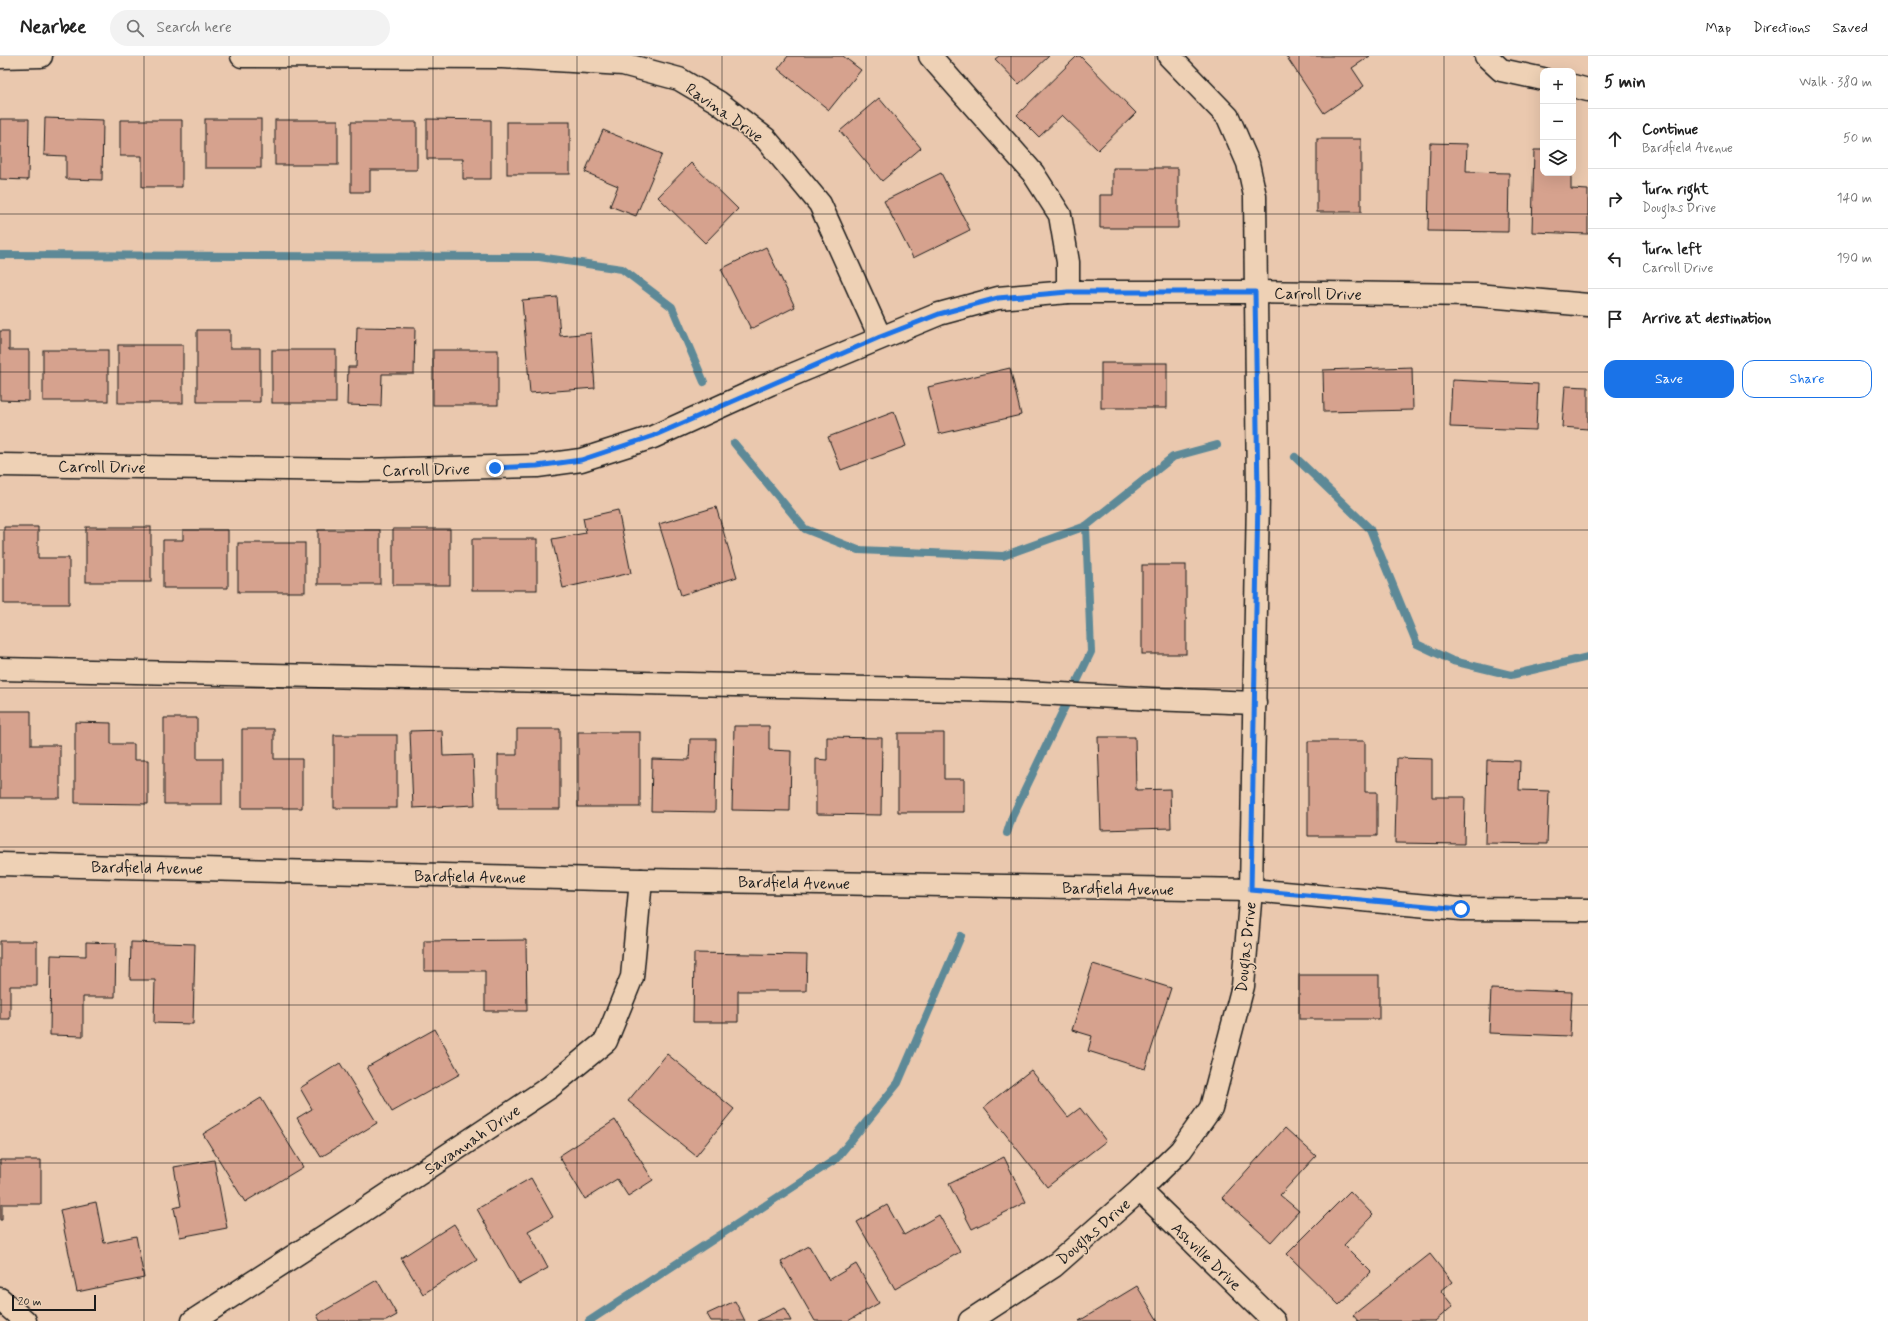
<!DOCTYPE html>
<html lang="en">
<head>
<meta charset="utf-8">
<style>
  body { margin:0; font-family:Mynerve,sans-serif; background:#f2f2f2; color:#222 }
  .controls { position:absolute; right:12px; top:12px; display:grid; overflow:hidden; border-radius:8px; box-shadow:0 4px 16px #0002 }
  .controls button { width:36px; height:36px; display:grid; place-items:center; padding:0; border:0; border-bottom:1px solid #e0e0e0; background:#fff; color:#222; font:20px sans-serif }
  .scale { position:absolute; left:12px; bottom:10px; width:84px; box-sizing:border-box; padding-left:4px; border:2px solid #1c1c1c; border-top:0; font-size:11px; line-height:14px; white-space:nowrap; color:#1c1c1c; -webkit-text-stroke:3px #eed1b5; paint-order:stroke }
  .stop { position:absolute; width:12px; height:12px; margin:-9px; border:3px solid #1a73e8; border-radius:50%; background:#fff }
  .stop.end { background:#1a73e8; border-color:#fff; box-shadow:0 1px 4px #0008 }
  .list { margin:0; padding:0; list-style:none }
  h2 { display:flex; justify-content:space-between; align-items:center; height:52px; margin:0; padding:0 16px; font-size:17px }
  h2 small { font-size:13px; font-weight:400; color:#767676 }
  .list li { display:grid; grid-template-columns:26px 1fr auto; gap:12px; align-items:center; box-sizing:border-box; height:60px; padding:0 16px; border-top:1px solid #e0e0e0 }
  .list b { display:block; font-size:15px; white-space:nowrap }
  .list p { margin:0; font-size:13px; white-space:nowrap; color:#767676 }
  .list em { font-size:13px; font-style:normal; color:#767676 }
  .actions { display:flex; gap:8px; padding:12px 16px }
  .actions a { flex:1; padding:9px 0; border:1px solid #1a73e8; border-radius:12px; text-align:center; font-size:14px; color:#1a73e8 }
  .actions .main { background:#1a73e8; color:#fff }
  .icon { flex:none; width:22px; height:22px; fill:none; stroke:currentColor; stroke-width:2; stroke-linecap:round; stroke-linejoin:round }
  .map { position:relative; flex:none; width:1588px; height:1265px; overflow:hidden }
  header { display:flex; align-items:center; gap:24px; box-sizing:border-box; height:56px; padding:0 20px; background:#fff; border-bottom:1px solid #e0e0e0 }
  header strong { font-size:19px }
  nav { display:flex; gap:22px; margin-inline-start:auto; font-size:14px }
  .search { width:280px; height:36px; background:#f2f2f2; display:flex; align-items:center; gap:10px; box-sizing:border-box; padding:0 14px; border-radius:22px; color:#767676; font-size:15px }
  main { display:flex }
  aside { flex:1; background:#fff }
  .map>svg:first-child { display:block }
</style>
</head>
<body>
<header>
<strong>Nearbee</strong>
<div class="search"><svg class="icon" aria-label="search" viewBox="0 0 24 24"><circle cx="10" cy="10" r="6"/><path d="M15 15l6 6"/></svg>Search here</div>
<nav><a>Map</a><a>Directions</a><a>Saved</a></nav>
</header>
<main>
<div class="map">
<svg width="1588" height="1265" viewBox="0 0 1588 1265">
  <rect width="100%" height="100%" fill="#eac8ae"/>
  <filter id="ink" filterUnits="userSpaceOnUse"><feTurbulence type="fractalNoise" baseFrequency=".025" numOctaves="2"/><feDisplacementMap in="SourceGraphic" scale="8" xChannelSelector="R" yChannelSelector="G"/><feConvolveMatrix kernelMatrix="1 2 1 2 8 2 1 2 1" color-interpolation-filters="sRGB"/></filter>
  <g filter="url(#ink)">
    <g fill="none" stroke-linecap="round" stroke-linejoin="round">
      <g stroke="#5d8997" stroke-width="8">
        <polyline points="0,199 539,201 622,213 672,251 704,326"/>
        <polyline points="734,387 805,473 858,494 1003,500 1086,470 1173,401 1217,389"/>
        <polyline points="1295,401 1370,473 1417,588 1453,605 1511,619 1588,601"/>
        <polyline points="1007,777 1012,761 1091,596 1086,470"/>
        <polyline points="589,1265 836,1103 898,1027 961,880"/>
      </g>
    </g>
    <g fill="#d6a28e" stroke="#1c1c1c">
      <polygon points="788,0 843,0 861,14 829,54 778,13"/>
      <polygon points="999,0 1049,0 1019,28 995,3"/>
      <polygon points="1077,0 1080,0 1136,57 1098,94 1062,59 1039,81 1017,59"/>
      <polygon points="1286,0 1370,0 1352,12 1364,30 1324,57"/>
      <polygon points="879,42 921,92 882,125 840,75"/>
      <polygon points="45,62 103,64 102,124 66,123 66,100 44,99"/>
      <polygon points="0,63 29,63 28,124 0,123"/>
      <rect x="205" y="63" width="56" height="49"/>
      <polygon points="427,63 491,64 491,123 463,123 463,103 427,103"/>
      <polygon points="120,64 182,64 182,131 142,131 142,100 120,100"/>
      <rect x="275" y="64" width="63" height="45"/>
      <polygon points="351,66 417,66 417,114 370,114 370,136 351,136"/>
      <rect x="507" y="66" width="63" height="52"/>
      <polygon points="603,74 662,98 636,160 610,150 618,130 585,116"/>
      <rect x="1317" y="83" width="44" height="73"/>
      <polygon points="1430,87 1467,88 1466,116 1509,117 1508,176 1428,175"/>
      <polygon points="1534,94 1543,94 1543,117 1571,117 1571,133 1588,134 1588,178 1532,176"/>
      <polygon points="691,107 738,153 705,187 658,141"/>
      <polygon points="1113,112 1178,112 1178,172 1100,172 1100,139 1113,139"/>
      <polygon points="941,117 970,174 913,202 884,145"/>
      <polygon points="766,191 795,251 751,273 721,213"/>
      <polygon points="557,241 560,280 591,277 595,332 530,337 522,244"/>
      <polygon points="357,271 415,272 414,318 382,318 381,350 347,349 348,311 356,311"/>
      <polygon points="197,274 230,274 230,292 260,292 260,346 197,346"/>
      <polygon points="0,275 9,275 9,294 29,294 29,345 0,344"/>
      <rect x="118" y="289" width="65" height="58"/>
      <rect x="43" y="294" width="65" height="51"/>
      <rect x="272" y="294" width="64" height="53"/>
      <rect x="433" y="294" width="65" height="55"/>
      <rect x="1101" y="307" width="66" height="45"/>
      <polygon points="1412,311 1413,354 1324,356 1323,314"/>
      <polygon points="1010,312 1021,359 939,378 928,331"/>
      <polygon points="1452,324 1538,328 1536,374 1450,371"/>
      <polygon points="1565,330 1588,331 1588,373 1562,371"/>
      <polygon points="894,356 906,390 841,414 828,381"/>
      <polygon points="716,451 737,521 681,539 659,468"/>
      <polygon points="618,454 631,517 563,532 552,483 586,477 583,462"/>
      <polygon points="4,471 38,471 38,502 69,502 69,548 4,548"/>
      <rect x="86" y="471" width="65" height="55"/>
      <rect x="393" y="473" width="57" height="56"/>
      <polygon points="183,474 228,474 228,532 163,532 163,484 183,484"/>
      <rect x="318" y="474" width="62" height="54"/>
      <rect x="472" y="483" width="65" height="51"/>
      <rect x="238" y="487" width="67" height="49"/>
      <rect x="1142" y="509" width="44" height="89"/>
      <polygon points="0,655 31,655 31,689 60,689 60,742 0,742"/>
      <polygon points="164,662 197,662 197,703 222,703 222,748 164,748"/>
      <polygon points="75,666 111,667 111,688 134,688 134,704 148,704 148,748 75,747"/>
      <polygon points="734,670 769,670 769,694 791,695 790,755 732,754"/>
      <polygon points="242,673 274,673 274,703 302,703 302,752 242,752"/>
      <polygon points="517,673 560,673 560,753 498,753 498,699 517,699"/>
      <polygon points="442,674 443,700 473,699 475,749 413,752 410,675"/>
      <rect x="578" y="676" width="62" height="75"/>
      <polygon points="898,677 944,677 944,723 964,723 964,756 898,756"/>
      <rect x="334" y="679" width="63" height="73"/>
      <polygon points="827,681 882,682 881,759 816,758 816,703 827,704"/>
      <polygon points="1098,681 1135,681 1136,734 1170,733 1171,772 1101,774"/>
      <polygon points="690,683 716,683 715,756 651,755 652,703 689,704"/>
      <polygon points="1308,685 1365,685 1365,736 1377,736 1377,780 1308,780"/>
      <polygon points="1397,702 1432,703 1432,741 1465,741 1464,788 1395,787"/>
      <polygon points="1487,704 1520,705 1519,734 1549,735 1547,788 1485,787"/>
      <polygon points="526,884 527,955 485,955 485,915 424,915 424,885"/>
      <polygon points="0,885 37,885 37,930 10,930 10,963 0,963"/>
      <polygon points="86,886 116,887 115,941 83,941 83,980 50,979 51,899 86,900"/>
      <polygon points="131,886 195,888 193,968 154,967 155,924 130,924"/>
      <polygon points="694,897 807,899 806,935 738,935 738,966 693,966"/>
      <polygon points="1093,908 1171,932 1145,1013 1088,995 1092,980 1072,974"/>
      <rect x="1299" y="919" width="80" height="44"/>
      <polygon points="1491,933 1572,936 1570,980 1489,977"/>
      <polygon points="435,973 460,1018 392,1056 367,1011"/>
      <polygon points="667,998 734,1053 696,1100 628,1045"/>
      <polygon points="340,1007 377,1067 321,1101 297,1062 312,1053 300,1032"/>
      <polygon points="1031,1014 1068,1061 1080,1052 1106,1085 1047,1131 984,1051"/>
      <polygon points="261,1042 303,1111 245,1146 203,1078"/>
      <polygon points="615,1064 653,1124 628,1140 617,1123 585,1143 559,1100"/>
      <polygon points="1285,1072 1316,1100 1280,1139 1299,1155 1271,1186 1222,1142"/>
      <polygon points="1004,1101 1026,1146 972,1173 949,1128"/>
      <polygon points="0,1104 41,1104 41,1148 2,1148 2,1164 0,1164"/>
      <polygon points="214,1104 227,1172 180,1181 174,1152 181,1150 174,1111"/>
      <polygon points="531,1122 553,1161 528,1175 548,1212 519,1228 477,1153"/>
      <polygon points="1350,1135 1373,1159 1344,1189 1371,1216 1339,1249 1287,1198"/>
      <polygon points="96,1146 104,1187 136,1180 144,1222 77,1236 60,1154"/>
      <polygon points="887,1149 904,1179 939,1159 960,1196 895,1233 857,1166"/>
      <polygon points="454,1168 477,1204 423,1238 401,1202"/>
      <polygon points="809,1190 829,1224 856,1208 879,1247 848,1265 815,1265 781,1206"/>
      <polygon points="1430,1198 1452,1226 1441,1235 1453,1250 1435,1265 1358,1265 1353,1259"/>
      <polygon points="377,1224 397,1259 386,1265 320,1265 317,1259"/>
      <polygon points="1137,1230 1158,1265 1079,1265"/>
      <polygon points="735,1245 745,1265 711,1265 707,1258"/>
      <polygon points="784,1252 791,1265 757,1265"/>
    </g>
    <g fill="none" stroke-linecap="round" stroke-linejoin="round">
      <g stroke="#1c1c1c" stroke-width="25">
        <g id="minor">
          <polyline points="242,0 502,1 623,8 679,23 718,46 766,83 820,148 880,281"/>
          <polyline points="930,0 1033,117 1060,159 1068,206 1068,236"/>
          <polyline points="1486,0 1501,14 1543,23"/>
          <polyline points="0,1 41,0"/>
          <polyline points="1573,30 1588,34"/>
          <polyline points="0,409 359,414 537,410 581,404 653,381 770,328 939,258 998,242 1068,236 1255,236 1476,239 1588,249"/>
          <polyline points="0,613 1004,635 1152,643 1255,647"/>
          <polyline points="0,808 641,824 1251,834 1461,853 1588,854"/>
          <polyline points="1140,1134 1274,1265"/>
          <polyline points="0,1243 25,1265"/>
          <polyline points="193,1265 354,1161 550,1031 606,985 632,921 641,824"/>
          <polyline points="970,1265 1054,1210 1140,1134 1181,1094 1211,1052 1243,930 1251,834 1258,440 1255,140 1248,107 1228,61 1169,0"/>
        </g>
      </g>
      <use href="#minor" stroke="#eed1b5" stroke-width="22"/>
    </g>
  </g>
  <g fill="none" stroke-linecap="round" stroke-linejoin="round" filter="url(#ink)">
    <polyline stroke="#1a73e8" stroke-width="5" points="495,412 537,410 581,404 653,380 880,281 939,258 998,242 1068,236 1255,236 1258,440 1251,834 1461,853"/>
  </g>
  <path fill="none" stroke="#1c1c1c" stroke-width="1" stroke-opacity="0.55" d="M144 0V1265M289 0V1265M433 0V1265M577 0V1265M722 0V1265M866 0V1265M1011 0V1265M1155 0V1265M1299 0V1265M1444 0V1265M0 158H1588M0 316H1588M0 474H1588M0 632H1588M0 791H1588M0 949H1588M0 1107H1588"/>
  <g text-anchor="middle" stroke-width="3" stroke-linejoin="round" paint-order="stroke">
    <g font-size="16" fill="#1c1c1c" stroke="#eed1b5">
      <text transform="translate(725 56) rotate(35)" y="6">Ravina Drive</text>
      <text transform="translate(1318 237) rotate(1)" y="6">Carroll Drive</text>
      <text transform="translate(102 410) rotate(1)" y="6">Carroll Drive</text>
      <text transform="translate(426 413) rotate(-1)" y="6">Carroll Drive</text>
      <text transform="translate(147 811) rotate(1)" y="6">Bardfield Avenue</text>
      <text transform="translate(470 820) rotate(1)" y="6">Bardfield Avenue</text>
      <text transform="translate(794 826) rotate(1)" y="6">Bardfield Avenue</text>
      <text transform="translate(1118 832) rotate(1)" y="6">Bardfield Avenue</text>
      <text transform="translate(1245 891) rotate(-84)" y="6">Douglas Drive</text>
      <text transform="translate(472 1083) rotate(-34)" y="6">Savannah Drive</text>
      <text transform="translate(1093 1175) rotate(-41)" y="6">Douglas Drive</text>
      <text transform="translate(1207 1200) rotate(44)" y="6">Ashville Drive</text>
    </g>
  </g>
</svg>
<div class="controls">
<button>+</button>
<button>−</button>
<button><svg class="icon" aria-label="layers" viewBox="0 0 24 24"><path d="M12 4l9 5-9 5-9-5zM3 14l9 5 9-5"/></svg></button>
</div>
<div class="scale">20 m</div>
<div class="stop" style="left:1461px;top:853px"></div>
<div class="stop end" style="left:495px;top:412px"></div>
</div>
<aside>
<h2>5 min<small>Walk · 380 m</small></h2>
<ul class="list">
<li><svg class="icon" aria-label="ahead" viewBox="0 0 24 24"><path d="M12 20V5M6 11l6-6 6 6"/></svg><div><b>Continue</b><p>Bardfield Avenue</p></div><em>50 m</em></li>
<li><svg class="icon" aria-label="right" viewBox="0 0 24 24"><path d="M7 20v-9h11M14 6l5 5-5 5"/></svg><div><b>Turn right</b><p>Douglas Drive</p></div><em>140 m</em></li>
<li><svg class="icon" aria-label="left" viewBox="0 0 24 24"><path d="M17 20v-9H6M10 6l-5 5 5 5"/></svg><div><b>Turn left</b><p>Carroll Drive</p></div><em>190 m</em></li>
<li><svg class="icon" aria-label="arrive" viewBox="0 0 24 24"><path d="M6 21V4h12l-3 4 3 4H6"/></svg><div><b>Arrive at destination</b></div></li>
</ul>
<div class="actions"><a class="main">Save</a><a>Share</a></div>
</aside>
</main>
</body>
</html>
